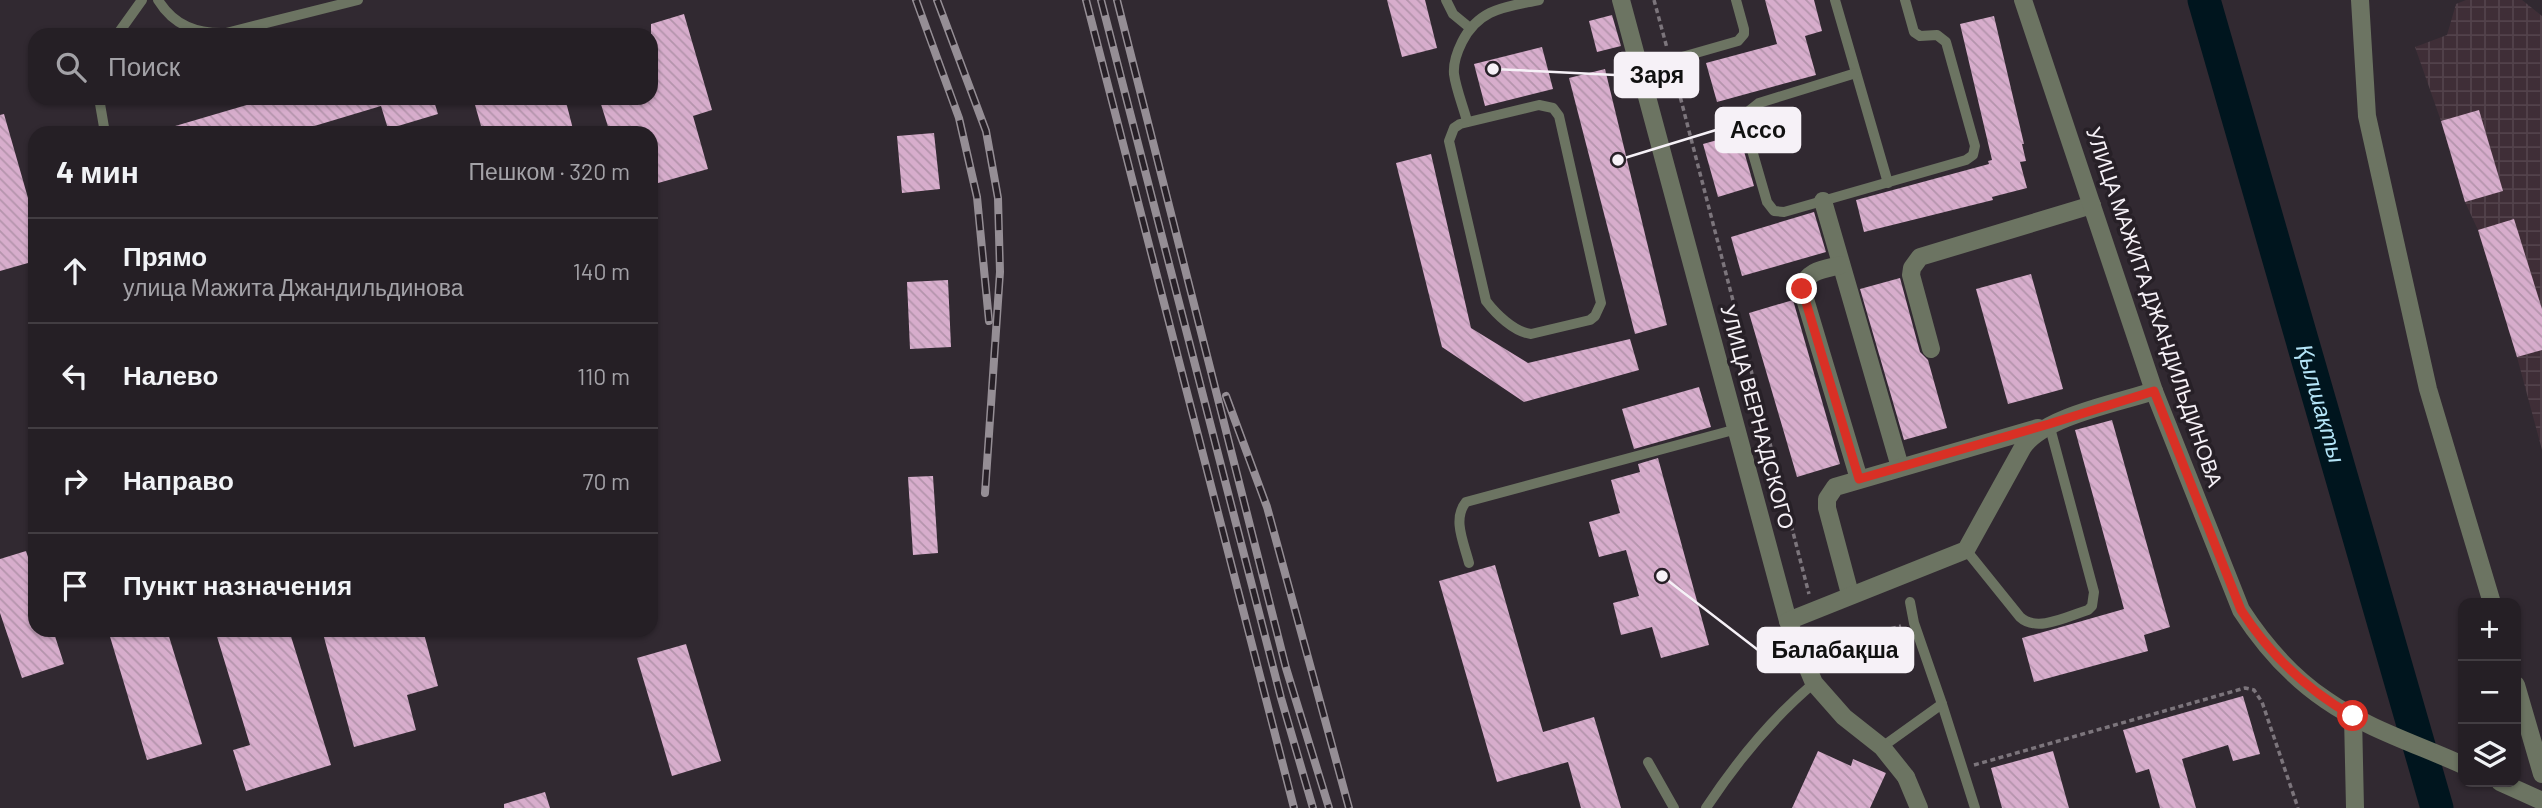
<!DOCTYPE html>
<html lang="ru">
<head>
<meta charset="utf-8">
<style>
  body { margin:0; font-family:Barlow,sans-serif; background:#2d272d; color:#f1f3f6 }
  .controls { position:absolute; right:21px; bottom:21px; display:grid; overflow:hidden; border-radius:14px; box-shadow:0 2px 5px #0004 }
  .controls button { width:63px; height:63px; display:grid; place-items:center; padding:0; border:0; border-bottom:2px solid #423d42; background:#251f25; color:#f1f3f6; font:35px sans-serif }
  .stop { position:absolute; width:21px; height:21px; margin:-16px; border:5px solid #d93025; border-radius:50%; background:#fff }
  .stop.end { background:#d93025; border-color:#fff; box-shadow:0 2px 7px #0008 }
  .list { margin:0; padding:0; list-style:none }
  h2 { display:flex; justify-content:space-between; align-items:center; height:91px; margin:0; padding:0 28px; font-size:30px }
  h2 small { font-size:23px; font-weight:400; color:#a3a2a7 }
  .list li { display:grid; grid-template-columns:46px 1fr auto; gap:21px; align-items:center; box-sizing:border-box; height:105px; padding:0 28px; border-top:2px solid #423d42 }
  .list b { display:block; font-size:26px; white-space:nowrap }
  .list p { margin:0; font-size:23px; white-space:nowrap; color:#a3a2a7 }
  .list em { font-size:23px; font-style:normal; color:#a3a2a7 }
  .icon { flex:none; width:38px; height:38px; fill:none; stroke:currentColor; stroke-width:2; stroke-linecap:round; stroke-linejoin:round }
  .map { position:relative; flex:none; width:2542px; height:808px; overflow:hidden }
  .search { position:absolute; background:#251f25; box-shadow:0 2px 5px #0004; left:28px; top:28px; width:630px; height:77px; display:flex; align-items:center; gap:18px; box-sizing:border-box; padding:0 24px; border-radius:21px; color:#a3a2a7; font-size:26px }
  .panel { position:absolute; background:#251f25; box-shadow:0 2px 5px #0004; left:28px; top:126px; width:630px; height:511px; border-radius:21px }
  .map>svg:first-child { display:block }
</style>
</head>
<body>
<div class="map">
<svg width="2542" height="808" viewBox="0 0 2542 808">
  <defs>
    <pattern id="industrial-grid" width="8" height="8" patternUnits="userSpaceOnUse" patternTransform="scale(1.75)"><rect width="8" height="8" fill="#3f2e37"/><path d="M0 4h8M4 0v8" fill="none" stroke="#52424b"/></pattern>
    <pattern id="building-back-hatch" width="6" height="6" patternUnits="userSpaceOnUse" patternTransform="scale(1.75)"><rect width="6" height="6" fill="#d7adcc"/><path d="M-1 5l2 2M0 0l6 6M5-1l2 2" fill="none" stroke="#b494ac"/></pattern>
  </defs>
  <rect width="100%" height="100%" fill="#312931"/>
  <polygon fill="url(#industrial-grid)" points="2466,0 2522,0 2542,16 2542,450 2517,357 2478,230 2465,202 2441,121 2415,47 2447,35 2456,4"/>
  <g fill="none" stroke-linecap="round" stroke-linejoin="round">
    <path stroke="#00151e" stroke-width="33" id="s1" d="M2204 0 2437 808"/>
  </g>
  <g fill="url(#building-back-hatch)">
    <polygon points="1387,0 1425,0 1437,48 1402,57"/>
    <polygon points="1765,0 1814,0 1822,31 1805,36 1816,75 1717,102 1706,63 1777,44"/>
    <polygon points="684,14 712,110 693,116 708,169 651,185 651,133 610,133 599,98 651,98 651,24"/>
    <polygon points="1612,15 1621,46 1597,52 1589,21"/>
    <polygon points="1994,16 2024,144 2022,144 2026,161 2020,162 2027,188 1992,197 1993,200 1864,232 1856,200 1989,164 1988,161 1992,160 1960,24"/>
    <polygon points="1542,47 1553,89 1485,106 1474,64"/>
    <polygon points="1605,69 1667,325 1635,334 1569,78"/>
    <polygon points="270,98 433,98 438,114 388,129 381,106 291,133 165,133 165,129"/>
    <polygon points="473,98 565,98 574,133 483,133"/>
    <polygon points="2479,110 2503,191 2465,202 2441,121"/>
    <polygon points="4,114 28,198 35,196 35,261 0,271 0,115"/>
    <polygon points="934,133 940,189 902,193 897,136"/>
    <polygon points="1739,134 1754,186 1718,197 1703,144"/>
    <polygon points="1431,154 1471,328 1528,363 1630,339 1639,370 1524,402 1442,347 1396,163"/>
    <polygon points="1814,212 1826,252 1742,276 1731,237"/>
    <polygon points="2514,219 2542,309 2542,350 2517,357 2478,230"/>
    <polygon points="2031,274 2063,389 2008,404 1976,289"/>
    <polygon points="1900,278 1920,352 1928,360 1947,428 1904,440 1860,289"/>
    <polygon points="948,280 951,347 910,349 907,282"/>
    <polygon points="1793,300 1840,464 1797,477 1749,313"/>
    <polygon points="1699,387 1711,427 1634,449 1622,409"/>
    <polygon points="2112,420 2170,627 2144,635 2148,651 2034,682 2022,638 2124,609 2075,430"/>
    <polygon points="1658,458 1709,645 1661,658 1652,627 1621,635 1613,603 1639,596 1626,550 1599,557 1589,522 1620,513 1611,480 1640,472 1638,464"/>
    <polygon points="933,476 938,553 913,555 908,477"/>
    <polygon points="26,551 35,578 35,630 53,630 64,664 22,678 0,613 0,559"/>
    <polygon points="1495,565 1543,732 1594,717 1621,808 1581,808 1568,762 1497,782 1439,581"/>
    <polygon points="108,630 167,630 202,744 147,760"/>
    <polygon points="215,630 289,630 331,765 246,791 233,750 250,745"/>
    <polygon points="322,630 423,630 438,686 407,695 416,730 354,747"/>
    <polygon points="686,644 721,761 672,776 637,658"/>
    <polygon points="2243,696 2260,754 2233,761 2228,745 2182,759 2196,808 2160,808 2149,769 2136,773 2123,730"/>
    <polygon points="1818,751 1851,766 1853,759 1886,773 1870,808 1792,808"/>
    <polygon points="2053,751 2069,808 2002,808 1991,768"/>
    <polygon points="545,792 550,808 504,808 504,804"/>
  </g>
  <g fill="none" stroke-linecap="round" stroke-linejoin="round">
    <g stroke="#7c757c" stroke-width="3.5" stroke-dasharray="5 3.5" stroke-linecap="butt">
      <polyline points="1654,0 1667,48"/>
      <polyline points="1674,73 1809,594"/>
      <polyline points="1817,648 1901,626"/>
      <polyline points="1974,765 2245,688 2254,690 2262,702 2298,808"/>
    </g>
    <g stroke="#6c7462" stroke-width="10">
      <path d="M158 0C174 26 197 34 226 33L358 0"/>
      <polyline points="1446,0 1453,14 1470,28"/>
      <polyline points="1835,0 1888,183"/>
      <polyline points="117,35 142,0"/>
      <polyline points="1640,69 1738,41 1744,34 1744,29 1736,0"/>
      <polyline points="1856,73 1759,103 1749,111 1745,126 1767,202 1774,211 1784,212 1966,160 1973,155 1975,146 1946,42 1937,35 1920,36 1914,32 1905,0"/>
      <polyline points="99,98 105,133"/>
      <path d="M1539 105 1553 108 1559 116 1601 303 1595 316 1590 320 1531 334C1514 332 1496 314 1486 301L1449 141 1454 128 1460 124Z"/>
      <path d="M1467 121C1463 106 1456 89 1454 74 1453 62 1457 52 1462 42 1479 8 1506 7 1539 0"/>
      <path d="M1966 550 2020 617C2037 633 2068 616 2088 610L2092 606 2094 592 2049 424"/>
      <path d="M1469 563C1464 543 1452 519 1466 502L1737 429"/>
      <polyline points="1942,704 1975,808"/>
      <polyline points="1882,747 1942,704 1914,623 1910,602"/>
      <polyline points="1648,762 1674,808"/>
      <path d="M1706 808C1737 761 1770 720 1814 683"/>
    </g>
    <g stroke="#6c7462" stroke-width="18">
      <polyline points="1621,0 1788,621 1814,683 1844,717 1882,747 1906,777"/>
      <polyline points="2360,0 2367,116 2428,389 2492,603"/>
      <polyline points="1823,201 1900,467"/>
      <path d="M1841 265C1825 269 1806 270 1802 289L1859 479"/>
      <polyline points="1931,349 1911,275 1912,268 1920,257 2092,205"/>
      <polyline points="1850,594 1827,508 1827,499 1835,487 2038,428"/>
      <path d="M1788 621 1966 550 2023 447C2045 416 2118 403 2154 391"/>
      <polyline points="2516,685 2542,774"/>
      <polyline points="2353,716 2355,808"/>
    </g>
    <g stroke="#6c7462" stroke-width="18">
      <path d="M2023 0 2154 391 2241 610C2263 644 2292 677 2326 700 2366 728 2419 745 2463 765"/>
      <polyline points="1906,777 1919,808"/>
      <polyline points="2500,782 2542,801"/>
    </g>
    <g stroke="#958e95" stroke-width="8">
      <g id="rail">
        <polyline points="916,0 959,118 977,197 989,321"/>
        <polyline points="937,0 986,131 998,198 1000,272 985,493"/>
        <polyline points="1086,0 1294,808"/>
        <polyline points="1101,0 1281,698 1313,808"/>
        <polyline points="1117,0 1286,668 1329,808"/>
        <polyline points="1226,396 1267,507 1349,808"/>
      </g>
    </g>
    <use href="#rail" stroke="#272027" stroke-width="5" stroke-dasharray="16" stroke-linecap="butt"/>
  </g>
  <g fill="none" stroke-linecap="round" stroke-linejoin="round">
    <path stroke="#d93025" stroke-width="9" d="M1802 289 1859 479 2049 424 2154 391 2241 610C2270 655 2307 690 2353 716"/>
  </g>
  <g text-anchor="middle" stroke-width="7" stroke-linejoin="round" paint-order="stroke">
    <g font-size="21" fill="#f6f1f7" stroke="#272027">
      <text transform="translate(2154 307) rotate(71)" y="7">УЛИЦА МАЖИТА ДЖАНДИЛЬДИНОВА</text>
      <text transform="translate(1757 417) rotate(75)" y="7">УЛИЦА ВЕРНАДСКОГО</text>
    </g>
    <g font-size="23" font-style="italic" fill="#b4e5f8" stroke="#272027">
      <text dy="8" stroke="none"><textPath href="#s1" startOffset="420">Қылшақты</textPath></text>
    </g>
  </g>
  <path fill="none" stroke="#f6f1f7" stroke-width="2.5" d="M1493 69L1615 75M1618 160L1716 130M1662 576L1758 650"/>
  <g fill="#f6f1f7" stroke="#272027" stroke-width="2.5">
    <circle cx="1493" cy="69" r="7"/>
    <circle cx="1618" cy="160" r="7"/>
    <circle cx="1662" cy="576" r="7"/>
  </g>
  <g fill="#f6f1f7" stroke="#f6f1f7" stroke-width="2.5">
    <rect x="1615" y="53" width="83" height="44" rx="7"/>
    <rect x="1716" y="108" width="84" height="44" rx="7"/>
    <rect x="1758" y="628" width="155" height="44" rx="7"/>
  </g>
  <g font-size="23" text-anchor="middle" font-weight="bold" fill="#111">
    <text x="1657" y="83">Заря</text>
    <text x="1758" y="138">Ассо</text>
    <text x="1835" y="658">Балабақша</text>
  </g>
</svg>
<div class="controls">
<button>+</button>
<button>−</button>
<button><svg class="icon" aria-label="layers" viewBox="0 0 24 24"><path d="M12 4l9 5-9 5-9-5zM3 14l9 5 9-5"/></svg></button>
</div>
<div class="stop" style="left:2353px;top:716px"></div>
<div class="stop end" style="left:1802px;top:289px"></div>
<div class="search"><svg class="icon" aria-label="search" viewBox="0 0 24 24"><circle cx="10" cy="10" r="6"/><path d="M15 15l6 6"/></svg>Поиск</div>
<section class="panel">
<h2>4 мин<small>Пешком · 320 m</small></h2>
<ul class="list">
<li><svg class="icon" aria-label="ahead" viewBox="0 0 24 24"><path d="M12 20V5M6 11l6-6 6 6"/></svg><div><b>Прямо</b><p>улица Мажита Джандильдинова</p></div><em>140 m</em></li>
<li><svg class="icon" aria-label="left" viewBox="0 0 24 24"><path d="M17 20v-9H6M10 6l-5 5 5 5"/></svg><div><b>Налево</b></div><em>110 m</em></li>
<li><svg class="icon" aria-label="right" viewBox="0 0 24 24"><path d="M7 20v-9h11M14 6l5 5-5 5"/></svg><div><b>Направо</b></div><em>70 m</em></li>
<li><svg class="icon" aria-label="arrive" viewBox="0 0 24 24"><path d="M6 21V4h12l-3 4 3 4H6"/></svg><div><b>Пункт назначения</b></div></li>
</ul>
</section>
</div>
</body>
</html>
